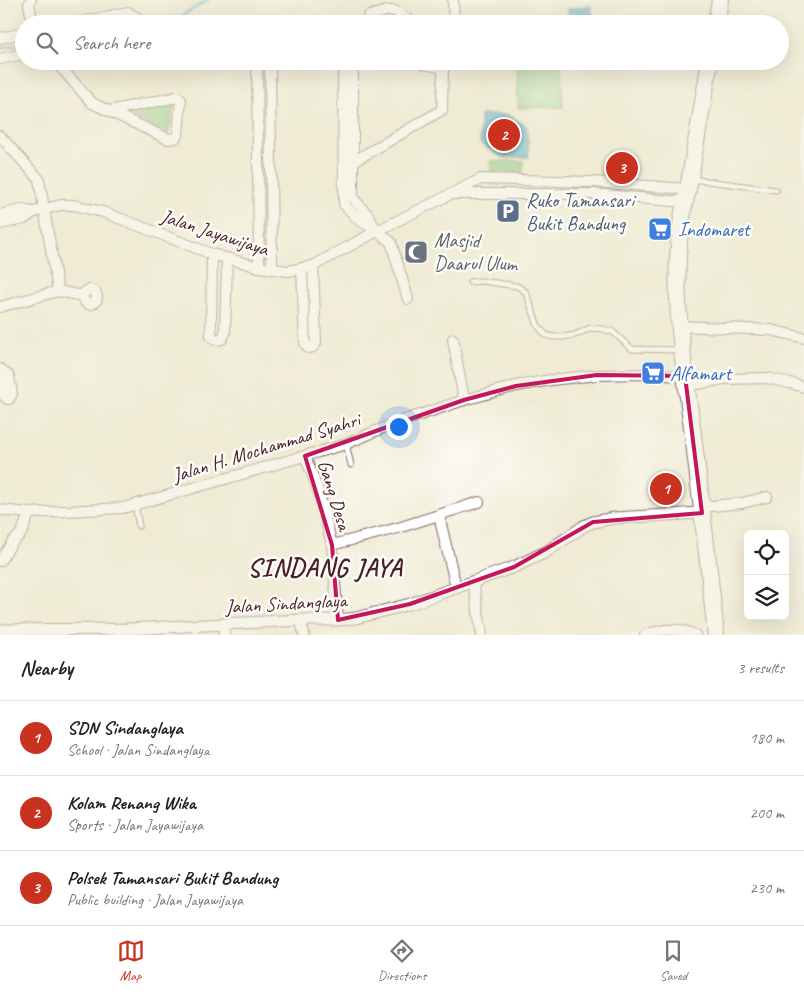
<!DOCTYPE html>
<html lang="en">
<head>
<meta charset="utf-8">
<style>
  body { margin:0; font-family:Caveat,sans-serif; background:#f6f6f6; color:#222 }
  .controls { position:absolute; right:15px; bottom:15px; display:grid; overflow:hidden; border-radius:8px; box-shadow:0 5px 20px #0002 }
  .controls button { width:45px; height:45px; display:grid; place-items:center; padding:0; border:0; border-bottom:1px solid #e0e0e0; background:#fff; color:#222; font:25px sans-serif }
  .you { position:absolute; left:398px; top:426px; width:18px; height:18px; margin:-12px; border:4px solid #fff; border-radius:50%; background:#1a73e8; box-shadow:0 0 0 8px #1a73e833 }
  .badge { display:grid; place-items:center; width:32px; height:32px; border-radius:50%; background:#c8321e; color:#fff; font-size:16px; font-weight:700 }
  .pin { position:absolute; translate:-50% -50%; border:2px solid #fff; box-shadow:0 1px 5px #0006 }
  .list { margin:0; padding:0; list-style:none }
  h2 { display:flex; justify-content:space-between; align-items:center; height:65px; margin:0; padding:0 20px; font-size:21px }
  h2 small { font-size:16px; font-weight:400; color:#767676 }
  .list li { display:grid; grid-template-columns:32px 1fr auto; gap:15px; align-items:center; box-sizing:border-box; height:75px; padding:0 20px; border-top:1px solid #e0e0e0 }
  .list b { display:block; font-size:19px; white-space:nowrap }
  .list p { margin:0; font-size:16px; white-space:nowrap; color:#767676 }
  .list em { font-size:16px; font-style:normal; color:#767676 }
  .icon { flex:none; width:28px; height:28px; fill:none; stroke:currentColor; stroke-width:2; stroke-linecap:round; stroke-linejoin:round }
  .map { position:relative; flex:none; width:804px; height:635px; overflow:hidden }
  .search { position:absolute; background:#fff; box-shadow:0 5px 20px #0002; left:15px; right:15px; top:15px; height:55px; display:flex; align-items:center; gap:12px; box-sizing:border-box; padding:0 18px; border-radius:28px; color:#767676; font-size:19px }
  .sheet { height:290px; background:#fff }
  nav { display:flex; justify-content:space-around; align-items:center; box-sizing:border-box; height:70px; border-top:1px solid #e0e0e0; background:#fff; font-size:14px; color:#767676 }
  nav a { display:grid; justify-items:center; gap:2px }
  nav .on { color:#c8321e }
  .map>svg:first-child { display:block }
</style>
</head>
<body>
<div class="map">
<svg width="804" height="635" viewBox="0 0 804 635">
  <rect width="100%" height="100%" fill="#fdfcf7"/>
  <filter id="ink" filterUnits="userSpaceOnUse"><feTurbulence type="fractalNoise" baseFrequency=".02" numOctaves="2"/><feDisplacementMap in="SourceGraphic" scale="10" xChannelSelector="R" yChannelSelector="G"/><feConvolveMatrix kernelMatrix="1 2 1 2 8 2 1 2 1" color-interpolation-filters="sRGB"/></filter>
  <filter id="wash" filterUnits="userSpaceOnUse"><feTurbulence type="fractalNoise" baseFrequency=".0096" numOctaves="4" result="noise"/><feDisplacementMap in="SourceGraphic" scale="20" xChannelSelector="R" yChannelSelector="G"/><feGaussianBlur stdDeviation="1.12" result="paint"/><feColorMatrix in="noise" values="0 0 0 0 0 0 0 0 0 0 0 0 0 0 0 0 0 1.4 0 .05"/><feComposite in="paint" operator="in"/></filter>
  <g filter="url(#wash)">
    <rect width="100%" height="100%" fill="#efebd4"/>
    <g fill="#89cc84" stroke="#6a7658">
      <polygon points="561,61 563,107 518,108 517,62"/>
      <polygon points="175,103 168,134 126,114"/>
      <rect x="491" y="161" width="32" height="11"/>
    </g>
    <g fill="#53afd1" stroke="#4e677e">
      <polygon points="590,5 595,24 573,24 567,9"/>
      <polygon points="506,114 527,126 529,157 505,158 480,144 480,115"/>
    </g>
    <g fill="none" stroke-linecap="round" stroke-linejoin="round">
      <g stroke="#53afd1" stroke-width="3">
        <polyline points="147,20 180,17 208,0"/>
        <polyline points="119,24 131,22"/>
        <polyline points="0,48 24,43"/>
      </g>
    </g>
  </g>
  <g filter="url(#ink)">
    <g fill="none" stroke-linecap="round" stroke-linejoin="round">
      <g stroke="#846666" stroke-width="7">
        <g id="service">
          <polyline points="692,179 776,190"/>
          <polyline points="470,282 482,281 517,286 526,292 538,326 546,335 554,337 563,337 575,335 590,328 603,329 613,332 625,343 632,349 680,350"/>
          <polyline points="346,444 351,465"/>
          <polyline points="135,505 139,526"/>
        </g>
      </g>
      <g stroke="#846666" stroke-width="12">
        <g id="minor">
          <polyline points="31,0 29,4 33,24"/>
          <polyline points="453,0 454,24"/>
          <polyline points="369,16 387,11 395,11 415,24"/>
          <polyline points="71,24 128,12 139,19 140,24"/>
          <polyline points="174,24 178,23"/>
          <polyline points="0,38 24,33"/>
          <polyline points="0,59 24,54"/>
          <polyline points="55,61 92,103 168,139 175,138 178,134 181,100 177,97 109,111"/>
          <polyline points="257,61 259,267"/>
          <polyline points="270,61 272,269"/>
          <polyline points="349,61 343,76 344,204 359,220 377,231 367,214 353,198 353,76 350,61"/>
          <polyline points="420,61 424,64 443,68 451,61"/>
          <polyline points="0,136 39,179 58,291 83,296"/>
          <polyline points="349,164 442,110 443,68"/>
          <polyline points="453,194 593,194 684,202"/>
          <polyline points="0,215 22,210 34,212"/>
          <polyline points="0,224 24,219 34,212 45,209 61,205 73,205 103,212 212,254 259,267 288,271 313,266 377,231 481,179 593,182 688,189"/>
          <polyline points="377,231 391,242 408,299"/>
          <polyline points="212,254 211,333 211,336 216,340 222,339 225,333 227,259"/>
          <polyline points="302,269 305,343 308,348 313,347 316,343 313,266"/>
          <circle cx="90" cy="297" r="7"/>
          <polyline points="0,307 58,291"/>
          <polyline points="680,326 771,330 804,338"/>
          <polyline points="453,339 464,400"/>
          <polygon points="0,369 9,376 12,394 9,399 7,399 3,395"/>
          <polyline points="686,386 724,379 767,378 790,383 804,387"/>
          <polyline points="305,456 319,493 332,545"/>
          <polyline points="702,507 742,503 767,497"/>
          <polyline points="0,510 29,513 123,508 176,493 346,444 390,425 464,400 516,386 551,380 597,375 642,374 685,376"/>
          <polyline points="439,516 456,587"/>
          <polyline points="0,561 13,541 20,535 23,530 29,513"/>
          <polyline points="473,581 482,635"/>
          <polyline points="301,620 304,635"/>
          <polyline points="338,620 332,545 398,528 479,502"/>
          <polyline points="223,624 224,635"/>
          <path d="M645 635C661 629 679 627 695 635"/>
        </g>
      </g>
      <g stroke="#846666" stroke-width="13">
        <polyline id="tertiary" points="0,630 128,629 301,620 338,620 356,618 410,604 514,567 546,552 584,526 593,522 614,518 702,513"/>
      </g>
      <g stroke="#846666" stroke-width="18">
        <g id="trunk">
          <polyline points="716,24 720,0"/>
          <path d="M710 61 688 189C667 269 682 353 693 434 701 501 709 568 716 635"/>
        </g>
      </g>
      <use href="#service" stroke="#fff" stroke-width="5"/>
      <use href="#minor" stroke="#fff" stroke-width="10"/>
      <use href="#tertiary" stroke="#fff" stroke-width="11"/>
      <use href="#trunk" stroke="#fff" stroke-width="16"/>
    </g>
  </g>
  <path d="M0 0H804V635H0ZM597 375 685 376 702 513 593 522 514 567 410 604 338 620 332 545 305 456 464 400 516 386Z" fill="#efebd4" fill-opacity=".55" fill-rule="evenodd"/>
  <path fill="none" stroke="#c2185b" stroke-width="4" stroke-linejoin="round" d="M597 375 685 376 702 513 593 522 514 567 410 604 338 620 332 545 305 456 464 400 516 386Z"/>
  <defs>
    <g id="parking-square" transform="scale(1.25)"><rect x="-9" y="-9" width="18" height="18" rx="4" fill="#5c6f8a" stroke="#fdfcf7"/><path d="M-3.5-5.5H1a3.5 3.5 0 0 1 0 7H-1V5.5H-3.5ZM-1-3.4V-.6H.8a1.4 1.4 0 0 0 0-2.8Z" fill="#fff"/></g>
    <g id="supermarket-square" transform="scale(1.25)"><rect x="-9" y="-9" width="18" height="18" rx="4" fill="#3f7fe0" stroke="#fdfcf7"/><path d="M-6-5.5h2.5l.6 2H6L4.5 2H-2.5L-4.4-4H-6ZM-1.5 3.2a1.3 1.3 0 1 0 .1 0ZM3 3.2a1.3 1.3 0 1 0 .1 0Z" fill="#fff"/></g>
    <g id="mosque-square" transform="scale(1.25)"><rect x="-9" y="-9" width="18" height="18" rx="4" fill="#6b7280" stroke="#fdfcf7"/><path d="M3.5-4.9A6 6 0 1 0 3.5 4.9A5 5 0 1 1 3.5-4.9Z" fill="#fff"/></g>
  </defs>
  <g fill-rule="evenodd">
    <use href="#parking-square" x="508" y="211"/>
    <use href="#supermarket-square" x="660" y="229"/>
    <use href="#mosque-square" x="416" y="252"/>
    <use href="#supermarket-square" x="653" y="373"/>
  </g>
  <g text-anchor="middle" stroke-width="5" stroke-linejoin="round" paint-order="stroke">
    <g font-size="20" fill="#4e5e75" stroke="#fdfcf7" text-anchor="start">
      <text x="526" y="207">Ruko Tamansari<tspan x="526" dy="23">Bukit Bandung</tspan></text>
    </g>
    <g font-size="20" fill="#366cbe" stroke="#fdfcf7" text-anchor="start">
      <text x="678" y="236">Indomaret</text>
      <text x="670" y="380">Alfamart</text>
    </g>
    <g font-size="20" fill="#4a1f2b" stroke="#fdfcf7">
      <text transform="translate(215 232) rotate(18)" y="7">Jalan Jayawijaya</text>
      <text transform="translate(266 447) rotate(-17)" y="7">Jalan H. Mochammad Syahri</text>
      <text transform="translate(335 495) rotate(73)" y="7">Gang Desa</text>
      <text transform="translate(286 603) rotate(-3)" y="7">Jalan Sindanglaya</text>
    </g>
    <g font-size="20" fill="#5b616d" stroke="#fdfcf7" text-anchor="start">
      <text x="434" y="247">Masjid<tspan x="434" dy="23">Daarul Ulum</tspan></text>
    </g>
    <g font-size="25" font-weight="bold" letter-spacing="1" fill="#4a1f2b" stroke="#fdfcf7">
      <text x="325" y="576">SINDANG JAYA</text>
    </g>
  </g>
</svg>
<div class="controls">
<button><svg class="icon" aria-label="locate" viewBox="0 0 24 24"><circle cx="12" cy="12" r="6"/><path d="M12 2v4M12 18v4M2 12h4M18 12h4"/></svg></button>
<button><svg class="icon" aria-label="layers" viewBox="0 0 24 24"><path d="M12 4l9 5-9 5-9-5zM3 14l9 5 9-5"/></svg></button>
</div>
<div class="you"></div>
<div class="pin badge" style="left:666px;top:489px">1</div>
<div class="pin badge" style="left:504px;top:135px">2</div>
<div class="pin badge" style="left:622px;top:168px">3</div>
<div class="search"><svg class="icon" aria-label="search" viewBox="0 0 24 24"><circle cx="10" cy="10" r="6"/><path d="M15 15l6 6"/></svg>Search here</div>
</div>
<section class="sheet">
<h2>Nearby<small>3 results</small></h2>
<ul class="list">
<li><span class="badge">1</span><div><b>SDN Sindanglaya</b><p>School · Jalan Sindanglaya</p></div><em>180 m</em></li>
<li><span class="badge">2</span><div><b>Kolam Renang Wika</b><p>Sports · Jalan Jayawijaya</p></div><em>200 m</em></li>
<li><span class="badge">3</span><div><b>Polsek Tamansari Bukit Bandung</b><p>Public building · Jalan Jayawijaya</p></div><em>230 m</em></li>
</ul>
</section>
<nav>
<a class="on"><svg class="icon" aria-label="map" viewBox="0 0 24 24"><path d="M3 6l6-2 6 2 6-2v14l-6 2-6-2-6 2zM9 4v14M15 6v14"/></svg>Map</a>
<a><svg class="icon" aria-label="directions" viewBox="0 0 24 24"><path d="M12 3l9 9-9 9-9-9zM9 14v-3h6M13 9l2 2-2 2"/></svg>Directions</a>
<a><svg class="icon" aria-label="saved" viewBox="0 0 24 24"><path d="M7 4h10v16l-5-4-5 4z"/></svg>Saved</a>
</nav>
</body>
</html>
